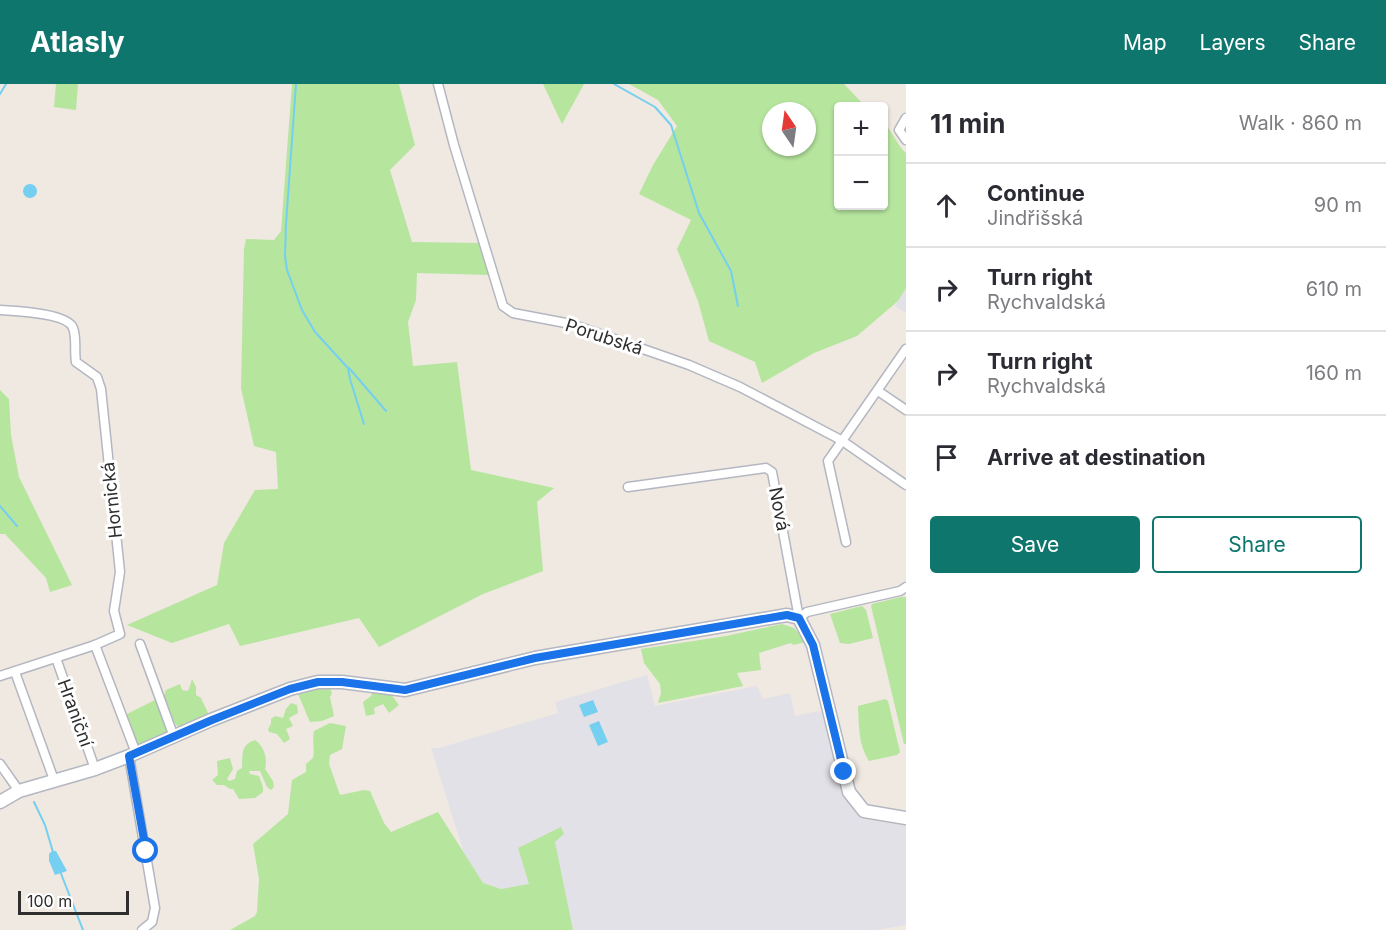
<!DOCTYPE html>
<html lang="en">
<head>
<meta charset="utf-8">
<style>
  body { margin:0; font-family:Inter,sans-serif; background:#f2f2f3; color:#2b2b33 }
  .controls { position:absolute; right:18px; top:18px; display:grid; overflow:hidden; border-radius:6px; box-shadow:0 2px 4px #0004 }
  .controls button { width:54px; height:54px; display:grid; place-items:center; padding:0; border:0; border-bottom:2px solid #e1e1e2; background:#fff; color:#2b2b33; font:30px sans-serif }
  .compass { position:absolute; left:762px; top:18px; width:54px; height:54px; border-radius:50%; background:#fff; box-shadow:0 2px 4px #0004; rotate:347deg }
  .scale { position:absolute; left:18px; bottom:15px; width:111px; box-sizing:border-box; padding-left:6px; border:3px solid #2e2e2e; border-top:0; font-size:16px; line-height:21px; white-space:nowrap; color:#2e2e2e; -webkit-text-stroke:4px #fff; paint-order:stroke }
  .stop { position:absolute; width:18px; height:18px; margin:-14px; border:4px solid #1a73e8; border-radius:50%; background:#fff }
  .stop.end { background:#1a73e8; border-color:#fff; box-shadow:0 2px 6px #0008 }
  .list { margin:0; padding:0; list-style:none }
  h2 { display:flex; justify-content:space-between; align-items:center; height:78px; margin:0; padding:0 24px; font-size:26px }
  h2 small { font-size:20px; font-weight:400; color:#7c7c81 }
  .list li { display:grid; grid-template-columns:39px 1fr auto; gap:18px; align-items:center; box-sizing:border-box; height:84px; padding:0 24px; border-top:2px solid #e1e1e2 }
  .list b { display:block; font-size:22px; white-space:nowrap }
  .list p { margin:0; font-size:20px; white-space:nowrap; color:#7c7c81 }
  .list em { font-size:20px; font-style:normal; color:#7c7c81 }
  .actions { display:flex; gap:12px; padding:18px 24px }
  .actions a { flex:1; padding:14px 0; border:2px solid #0f766e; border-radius:6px; text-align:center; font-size:21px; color:#0f766e }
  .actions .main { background:#0f766e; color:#fff }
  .icon { flex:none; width:33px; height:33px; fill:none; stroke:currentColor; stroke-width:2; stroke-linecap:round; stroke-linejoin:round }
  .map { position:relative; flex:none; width:906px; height:846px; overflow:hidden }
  header { display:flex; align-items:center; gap:36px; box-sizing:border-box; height:84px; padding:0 30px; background:#0f766e; color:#fff }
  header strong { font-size:28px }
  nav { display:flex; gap:33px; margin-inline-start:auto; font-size:21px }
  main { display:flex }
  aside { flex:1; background:#fff }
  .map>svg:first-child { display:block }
</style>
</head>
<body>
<header>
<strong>Atlasly</strong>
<nav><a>Map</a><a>Layers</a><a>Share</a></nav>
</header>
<main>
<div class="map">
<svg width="906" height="846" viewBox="0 0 906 846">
  <rect width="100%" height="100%" fill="#efe9e1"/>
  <g fill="#e3e1e8">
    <polygon points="906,204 906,229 895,222"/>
    <polygon points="647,591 655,622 757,602 763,615 790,609 795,632 818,627 823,629 846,716 863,735 906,742 906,841 876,846 573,846 569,830 488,846 431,664 439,664 558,629 555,618"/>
  </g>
  <g fill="#b6e59e" fill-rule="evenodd">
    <polygon points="56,0 78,0 76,26 54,23"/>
    <polygon points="292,0 399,0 415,61 390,86 412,158 481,159 490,191 417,189 416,216 408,238 413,282 457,278 471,386 554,404 537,418 543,487 483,510 379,563 359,534 240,562 229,540 172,559 127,541 217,501 224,459 255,406 278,405 276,368 254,362 241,304 244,165 246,155 274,156 281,147"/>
    <polygon points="543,0 584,0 562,40"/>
    <path d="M629 0H844L865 22H838V122H884V39C894 49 897 62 906 69V204L898 217 857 252 814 269 762 299 755 278 709 257 698 217 677 165 691 136 639 110 653 81 677 42 658 16ZM771 27H807V63H771Z"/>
    <polygon points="0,306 9,315 11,351 19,393 72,501 50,508 46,494 5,450 0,450"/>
    <polygon points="901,513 906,513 906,660 904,660 871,522 872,520"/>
    <polygon points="862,522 866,526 873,554 849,560 840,559 830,530"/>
    <polygon points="782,540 794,544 806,558 793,561 791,559 759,569 761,586 737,589 743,602 658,619 661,609 660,600 644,579 641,565 726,552"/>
    <polygon points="192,595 196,603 196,611 201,614 209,631 182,643 178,643 172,635 164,612 166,606 180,600 182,606 187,607 189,605"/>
    <polygon points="312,603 329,603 332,609 330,613 334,632 322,637 310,638 298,610"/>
    <polygon points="373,606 391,610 399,621 389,629 383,620 374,624 375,630 366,632 363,618 371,612"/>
    <polygon points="159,614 168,647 165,650 137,661 125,631"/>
    <path d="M885 615 888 617 900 668 897 671 869 677C858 660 859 641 858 622Z"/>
    <polygon points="291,619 297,621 298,629 289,634 293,642 286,645 290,655 284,659 277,650 269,648 268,645 271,640 271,635 275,632 283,634 286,625"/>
    <path d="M330 639 346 642 342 665 330 671 329 680 340 711 364 706 370 707 384 739 391 748 438 728 483 799 501 805 529 800 518 764 561 743 564 750 555 758 573 846H230L255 832 257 828 259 795 253 760 288 730 292 696 306 688V680L313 674C315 665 312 657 314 647Z"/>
    <path d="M255 656C264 662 268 675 265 685L273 697 274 703 271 706 267 703 260 687H249L250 690 259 692 263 703V708L255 714 239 715 233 705H230L224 701H217L212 696 218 691 217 677 230 674 233 685 227 695 229 697 235 695 237 687 242 684C243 671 240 661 255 656Z"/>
  </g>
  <g fill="#75cff0">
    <circle cx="30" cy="107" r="7"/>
    <polygon points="593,616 598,628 584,633 579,621"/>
    <polygon points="599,637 608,658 598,662 589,641"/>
    <polygon points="52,767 56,767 67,787 55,791 49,777 49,770"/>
  </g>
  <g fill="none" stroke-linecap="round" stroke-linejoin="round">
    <g stroke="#75cff0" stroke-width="2">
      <polyline points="296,0 286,140 285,172 287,186 302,226 315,248 348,284 350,295 364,340"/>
      <polyline points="614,0 655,23 671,41 699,129 731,187 738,222"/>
      <polyline points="0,10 6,0"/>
      <polyline points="349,284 386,327"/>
      <polyline points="0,422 17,442"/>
      <polyline points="34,718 45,741 53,768"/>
      <polyline points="60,787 83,846"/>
    </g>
    <g stroke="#b4b7c1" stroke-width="11">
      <g id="street">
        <polyline points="438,0 454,61 503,222 513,229 571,240 689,281 740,303 841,356 906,401"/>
        <polyline points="906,34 899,46 906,56"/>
        <path d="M0 226C15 227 68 229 73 244 77 254 74 267 76 278L97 293 101 305 120 488 114 527 120 550 95 561 0 592"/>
        <polyline points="878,307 906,326"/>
        <polyline points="628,403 766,384 772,388 799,534 807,528 900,507 906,503"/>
        <polyline points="846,458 828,377 906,265"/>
        <polyline points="140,560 174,653"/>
        <polyline points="95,561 136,669"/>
        <polyline points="56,574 95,685"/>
        <polyline points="15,588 54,696"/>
        <polyline points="129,672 155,824 152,838 142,846"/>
        <polyline points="0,680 19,707"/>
      </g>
    </g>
    <g stroke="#b4b7c1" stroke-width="15">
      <polyline id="secondary" points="0,718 19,707 95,685 129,672 211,636 290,605 318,598 342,598 405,606 535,574 787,531 799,534 813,561 849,708 864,727 906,734"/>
    </g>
    <use href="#street" stroke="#fff" stroke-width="8"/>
    <use href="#secondary" stroke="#fff" stroke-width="12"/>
  </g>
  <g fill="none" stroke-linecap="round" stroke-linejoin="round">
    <polyline stroke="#1a73e8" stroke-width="8" points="146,767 129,672 212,636 290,605 318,598 342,598 405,606 535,574 787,531 799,534 813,561 844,688"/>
  </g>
  <g text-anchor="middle" stroke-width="6" stroke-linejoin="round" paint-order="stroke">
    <g font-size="18" fill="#2e2e2e" stroke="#fff">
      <text transform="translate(604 253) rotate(18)" y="6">Porubská</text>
      <text transform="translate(112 416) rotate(-96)" y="6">Hornická</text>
      <text transform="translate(779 425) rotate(79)" y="6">Nová</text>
      <text transform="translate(75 629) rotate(70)" y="6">Hraniční</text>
    </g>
  </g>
</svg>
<div class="controls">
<button>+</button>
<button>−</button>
</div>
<svg class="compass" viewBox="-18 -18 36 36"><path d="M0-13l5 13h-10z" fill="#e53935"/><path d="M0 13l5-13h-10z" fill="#7c7c81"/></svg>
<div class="scale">100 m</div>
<div class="stop" style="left:146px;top:767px"></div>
<div class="stop end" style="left:844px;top:688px"></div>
</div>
<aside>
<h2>11 min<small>Walk · 860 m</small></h2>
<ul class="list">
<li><svg class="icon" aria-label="ahead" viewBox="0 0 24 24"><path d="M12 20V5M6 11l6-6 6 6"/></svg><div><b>Continue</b><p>Jindřišská</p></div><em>90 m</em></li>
<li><svg class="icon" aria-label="right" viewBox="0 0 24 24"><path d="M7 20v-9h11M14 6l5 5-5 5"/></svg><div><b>Turn right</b><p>Rychvaldská</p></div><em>610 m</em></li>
<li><svg class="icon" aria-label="right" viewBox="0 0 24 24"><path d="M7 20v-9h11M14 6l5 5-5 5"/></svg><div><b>Turn right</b><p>Rychvaldská</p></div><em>160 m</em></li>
<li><svg class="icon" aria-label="arrive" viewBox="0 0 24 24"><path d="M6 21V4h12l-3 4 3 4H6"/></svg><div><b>Arrive at destination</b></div></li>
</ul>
<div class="actions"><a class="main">Save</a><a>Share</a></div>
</aside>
</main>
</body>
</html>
